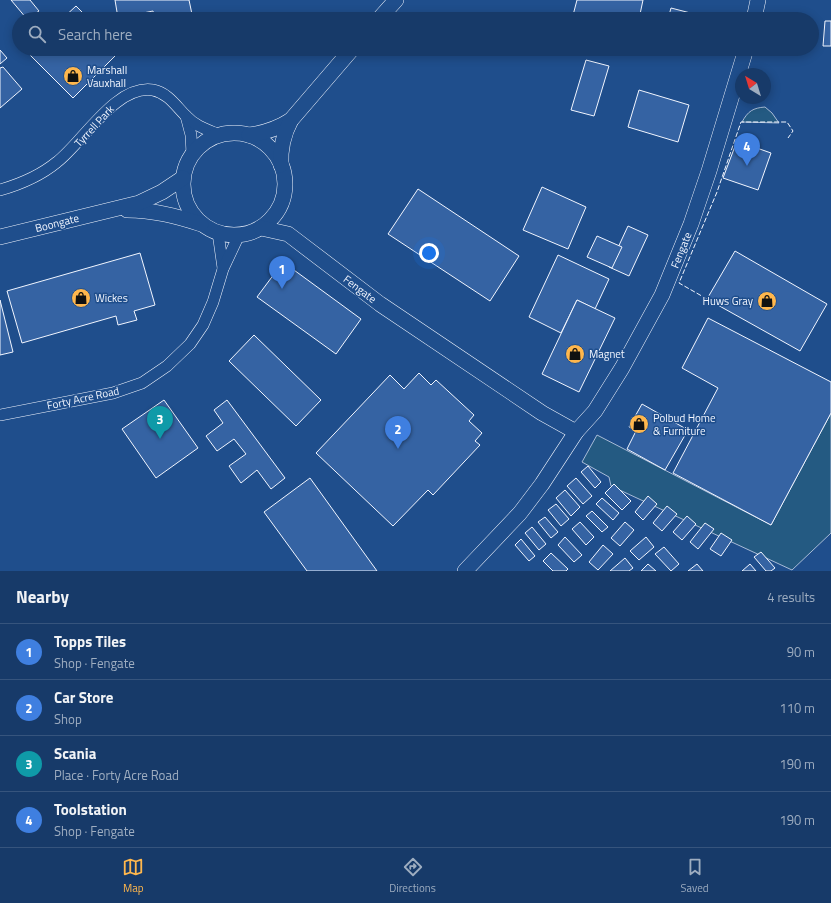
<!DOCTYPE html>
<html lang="en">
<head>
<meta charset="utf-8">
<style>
  body { margin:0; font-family:"Titillium Web",sans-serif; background:#244571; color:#f1f3f6 }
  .compass { position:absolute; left:735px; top:68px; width:36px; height:36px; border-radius:50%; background:#173a69; box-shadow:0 2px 10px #0003; rotate:322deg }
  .you { position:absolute; left:429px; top:253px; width:14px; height:14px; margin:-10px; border:3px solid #fff; border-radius:50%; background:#1a73e8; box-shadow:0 0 0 6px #1a73e833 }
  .badge { display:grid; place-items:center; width:26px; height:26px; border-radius:50%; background:#ffb74d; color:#fff; font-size:13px; font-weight:700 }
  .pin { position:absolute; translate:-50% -33px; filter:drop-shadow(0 1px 2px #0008) }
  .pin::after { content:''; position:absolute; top:21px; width:14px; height:12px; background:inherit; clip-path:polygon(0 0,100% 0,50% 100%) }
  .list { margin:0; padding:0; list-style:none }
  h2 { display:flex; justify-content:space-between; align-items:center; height:52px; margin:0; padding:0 16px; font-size:17px }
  h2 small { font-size:13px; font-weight:400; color:#9eadc0 }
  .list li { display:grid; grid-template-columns:26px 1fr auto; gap:12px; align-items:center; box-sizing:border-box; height:56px; padding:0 16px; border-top:1px solid #36547d }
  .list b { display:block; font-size:15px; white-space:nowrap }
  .list p { margin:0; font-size:13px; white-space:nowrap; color:#9eadc0 }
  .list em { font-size:13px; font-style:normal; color:#9eadc0 }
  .icon { flex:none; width:22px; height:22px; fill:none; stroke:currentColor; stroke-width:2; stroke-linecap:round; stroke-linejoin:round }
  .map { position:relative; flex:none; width:831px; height:571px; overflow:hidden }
  .search { position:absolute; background:#173a69; box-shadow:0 2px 10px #0003; left:12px; right:12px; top:12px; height:44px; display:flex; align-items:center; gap:10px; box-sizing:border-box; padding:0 14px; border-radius:22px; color:#9eadc0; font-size:15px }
  .sheet { height:276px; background:#173a69 }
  nav { display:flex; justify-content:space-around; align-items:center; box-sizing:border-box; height:56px; border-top:1px solid #36547d; background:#173a69; font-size:11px; color:#9eadc0 }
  nav a { display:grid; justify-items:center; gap:2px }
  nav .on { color:#ffb74d }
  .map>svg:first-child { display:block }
</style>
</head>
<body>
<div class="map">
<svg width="831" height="571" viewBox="0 0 831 571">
  <rect width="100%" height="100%" fill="#1f4e8c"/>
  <g fill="#245a82" stroke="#a8bbd7">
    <path d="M765 107 772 113 779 123 742 122C748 111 753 108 765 107Z"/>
    <polygon points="831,413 831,533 792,570 611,486 609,477 582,462 597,435 771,525"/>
  </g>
  <g fill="#3563a3" stroke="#f2f6ff">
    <polygon points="11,0 30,0 39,11 27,19"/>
    <polygon points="115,0 189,0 193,19 155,19 153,11 118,18"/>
    <polygon points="577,0 643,0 639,19 572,19"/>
    <polygon points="76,6 89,19 62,19"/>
    <polygon points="671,8 714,19 668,19"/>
    <polygon points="825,21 831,21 831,46 823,46"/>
    <polygon points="32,49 118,49 120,51 73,98 28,53"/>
    <polygon points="0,50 7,58 0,64"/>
    <polygon points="586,60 609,66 594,116 571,110"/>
    <polygon points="3,67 22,89 0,108 0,68"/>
    <polygon points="639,90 689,105 678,142 628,127"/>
    <polygon points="737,141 771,153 758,190 723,178"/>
    <polygon points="542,187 586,207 568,249 523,230"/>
    <polygon points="418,189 519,256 490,301 388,234"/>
    <polygon points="628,226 648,235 629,276 609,267"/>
    <polygon points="597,236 622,247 612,268 587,257"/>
    <polygon points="735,251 827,304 800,351 707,299"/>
    <polygon points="140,253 155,305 134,311 137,320 118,325 116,316 22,343 7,291"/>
    <polygon points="558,255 609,279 595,309 577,300 561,333 529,317"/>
    <polygon points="283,262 361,319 336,354 257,297"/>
    <polygon points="0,300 13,352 0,355"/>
    <polygon points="577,300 615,318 579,392 542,374"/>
    <polygon points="708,318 831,382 831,413 771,525 673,473 718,388 682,368"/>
    <polygon points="254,335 321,400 296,426 229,361"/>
    <polygon points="419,373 431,385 436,380 474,415 469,421 482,433 475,441 480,445 433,495 428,490 393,526 316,453 390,375 404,389"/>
    <polygon points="164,400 198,448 156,478 122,429"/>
    <polygon points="227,400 285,478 271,489 257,470 241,483 229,466 246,454 234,439 217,451 206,436 223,423 214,410"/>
    <polygon points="642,404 688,430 665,470 627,449 636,431 629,427"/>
    <polygon points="588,466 601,482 595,488 581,472"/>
    <polygon points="310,478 377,571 307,571 264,512"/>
    <polygon points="576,478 592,496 583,504 567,486"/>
    <polygon points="614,484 631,501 622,510 605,493"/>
    <polygon points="565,490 580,507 571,516 556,498"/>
    <polygon points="648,496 657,504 643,520 635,512"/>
    <polygon points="602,498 619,513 613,520 596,504"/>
    <polygon points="556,504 569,519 561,526 548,510"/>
    <polygon points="667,506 677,514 662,531 653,523"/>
    <polygon points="592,511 608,527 602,532 586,516"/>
    <polygon points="687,516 696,524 682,540 673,532"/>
    <polygon points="545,517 558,532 551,538 538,522"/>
    <polygon points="580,522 594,537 586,545 572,529"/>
    <polygon points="625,522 634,530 620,546 611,538"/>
    <polygon points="705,523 714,529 698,549 690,542"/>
    <polygon points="532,527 546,544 539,550 525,533"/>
    <polygon points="721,533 732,540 721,556 710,549"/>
    <polygon points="565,537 582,555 574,562 558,545"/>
    <polygon points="646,537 654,547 639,560 630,551"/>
    <polygon points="521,539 535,556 529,561 515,545"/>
    <polygon points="603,545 613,554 598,570 589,562"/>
    <polygon points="664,547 679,564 671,571 655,554"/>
    <polygon points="761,552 775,568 771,571 766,571 754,557"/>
    <polygon points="551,553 568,569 566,571 553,571 543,561"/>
    <polygon points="625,558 633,568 629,571 610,571"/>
    <polygon points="648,564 656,571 641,571"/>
    <polygon points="697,564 703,571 688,571"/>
    <polygon points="750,564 756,571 742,571"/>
  </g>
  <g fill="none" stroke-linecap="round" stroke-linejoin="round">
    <g stroke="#f2f6ff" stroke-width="12">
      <g id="street">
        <polyline points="186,116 191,135 192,154"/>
        <path d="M0 190C21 184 40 176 57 162 83 142 116 84 153 90 168 93 176 106 186 116 195 126 208 130 220 135"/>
        <polyline points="218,233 223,268"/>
        <polyline points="0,415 113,393 142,383 167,366 190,344 203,325 213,302 223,269 239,235"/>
      </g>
    </g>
    <g stroke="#f2f6ff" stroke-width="16">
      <g id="secondary">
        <polyline points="379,19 396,0"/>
        <polyline points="754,19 758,0"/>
        <circle cx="234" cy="184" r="51"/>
        <path d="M249 135C265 133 277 129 291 120"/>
        <path d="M281 165C280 148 283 135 291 120L352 49"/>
        <path d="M127 210C153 210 176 216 201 224"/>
        <polyline points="261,228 288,234 380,304 542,413 576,432"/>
        <polyline points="0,237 139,203 162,192 183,178"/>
        <polyline points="465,571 520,513 542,484 576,432 595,411 622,368 662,295 691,224 709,171 746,49"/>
      </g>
    </g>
    <use href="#street" stroke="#1f4e8c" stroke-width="11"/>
    <use href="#secondary" stroke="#1f4e8c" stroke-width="15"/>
    <polyline stroke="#f2f6ff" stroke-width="1" stroke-dasharray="5 2" stroke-linecap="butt" points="707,299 679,283 717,192 741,122 787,122 793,131 788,138"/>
  </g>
  <defs>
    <g id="shop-disc" transform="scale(1)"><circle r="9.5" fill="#ffb74d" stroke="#1f4e8c"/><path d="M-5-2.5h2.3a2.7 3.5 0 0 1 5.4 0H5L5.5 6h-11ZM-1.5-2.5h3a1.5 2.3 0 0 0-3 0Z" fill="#111"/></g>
  </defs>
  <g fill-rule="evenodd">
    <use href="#shop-disc" x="73" y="76"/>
    <use href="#shop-disc" x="81" y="298"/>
    <use href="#shop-disc" x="767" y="301"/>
    <use href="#shop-disc" x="575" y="354"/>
    <use href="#shop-disc" x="639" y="424"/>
  </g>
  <g text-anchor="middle" stroke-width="3" stroke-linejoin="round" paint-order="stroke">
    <g font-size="11" fill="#f2f6ff" stroke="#1f4e8c" text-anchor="start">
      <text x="87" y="74">Marshall<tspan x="87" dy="13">Vauxhall</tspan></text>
      <text x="95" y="302">Wickes</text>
      <text x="753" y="305" text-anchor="end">Huws Gray</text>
      <text x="589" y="358">Magnet</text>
      <text x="653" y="422">Polbud Home<tspan x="653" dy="13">&amp; Furniture</tspan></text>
    </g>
    <g font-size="11" fill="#f2f6ff" stroke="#1f4e8c">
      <text transform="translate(94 126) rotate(-47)" y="4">Tyrrell Park</text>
      <text transform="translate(57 223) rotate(-14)" y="4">Boongate</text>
      <text transform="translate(681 250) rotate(-68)" y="4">Fengate</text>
      <text transform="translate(360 289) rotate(37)" y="4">Fengate</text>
      <text transform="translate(83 398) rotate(-12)" y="4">Forty Acre Road</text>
    </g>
  </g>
</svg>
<svg class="compass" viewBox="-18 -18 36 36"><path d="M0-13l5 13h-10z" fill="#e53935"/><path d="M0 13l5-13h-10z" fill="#9eadc0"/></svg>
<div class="you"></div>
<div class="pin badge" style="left:282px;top:289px;background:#3f7fe0">1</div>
<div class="pin badge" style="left:398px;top:449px;background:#3f7fe0">2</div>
<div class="pin badge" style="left:160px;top:439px;background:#0f9aa8">3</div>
<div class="pin badge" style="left:747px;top:166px;background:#3f7fe0">4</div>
<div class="search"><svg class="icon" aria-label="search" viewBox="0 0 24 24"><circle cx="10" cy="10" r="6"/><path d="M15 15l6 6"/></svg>Search here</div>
</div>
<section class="sheet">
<h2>Nearby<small>4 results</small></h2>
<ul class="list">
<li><span class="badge" style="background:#3f7fe0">1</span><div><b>Topps Tiles</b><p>Shop · Fengate</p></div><em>90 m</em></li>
<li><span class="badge" style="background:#3f7fe0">2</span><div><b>Car Store</b><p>Shop</p></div><em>110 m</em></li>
<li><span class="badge" style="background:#0f9aa8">3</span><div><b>Scania</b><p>Place · Forty Acre Road</p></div><em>190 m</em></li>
<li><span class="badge" style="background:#3f7fe0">4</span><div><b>Toolstation</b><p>Shop · Fengate</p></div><em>190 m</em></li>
</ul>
</section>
<nav>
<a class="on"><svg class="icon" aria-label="map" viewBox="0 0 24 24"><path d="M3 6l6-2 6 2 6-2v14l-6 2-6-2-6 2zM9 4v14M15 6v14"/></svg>Map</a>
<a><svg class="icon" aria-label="directions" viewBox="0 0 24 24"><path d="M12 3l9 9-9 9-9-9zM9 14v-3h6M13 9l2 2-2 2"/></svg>Directions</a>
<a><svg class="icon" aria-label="saved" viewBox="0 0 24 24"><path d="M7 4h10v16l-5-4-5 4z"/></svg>Saved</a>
</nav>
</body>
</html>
